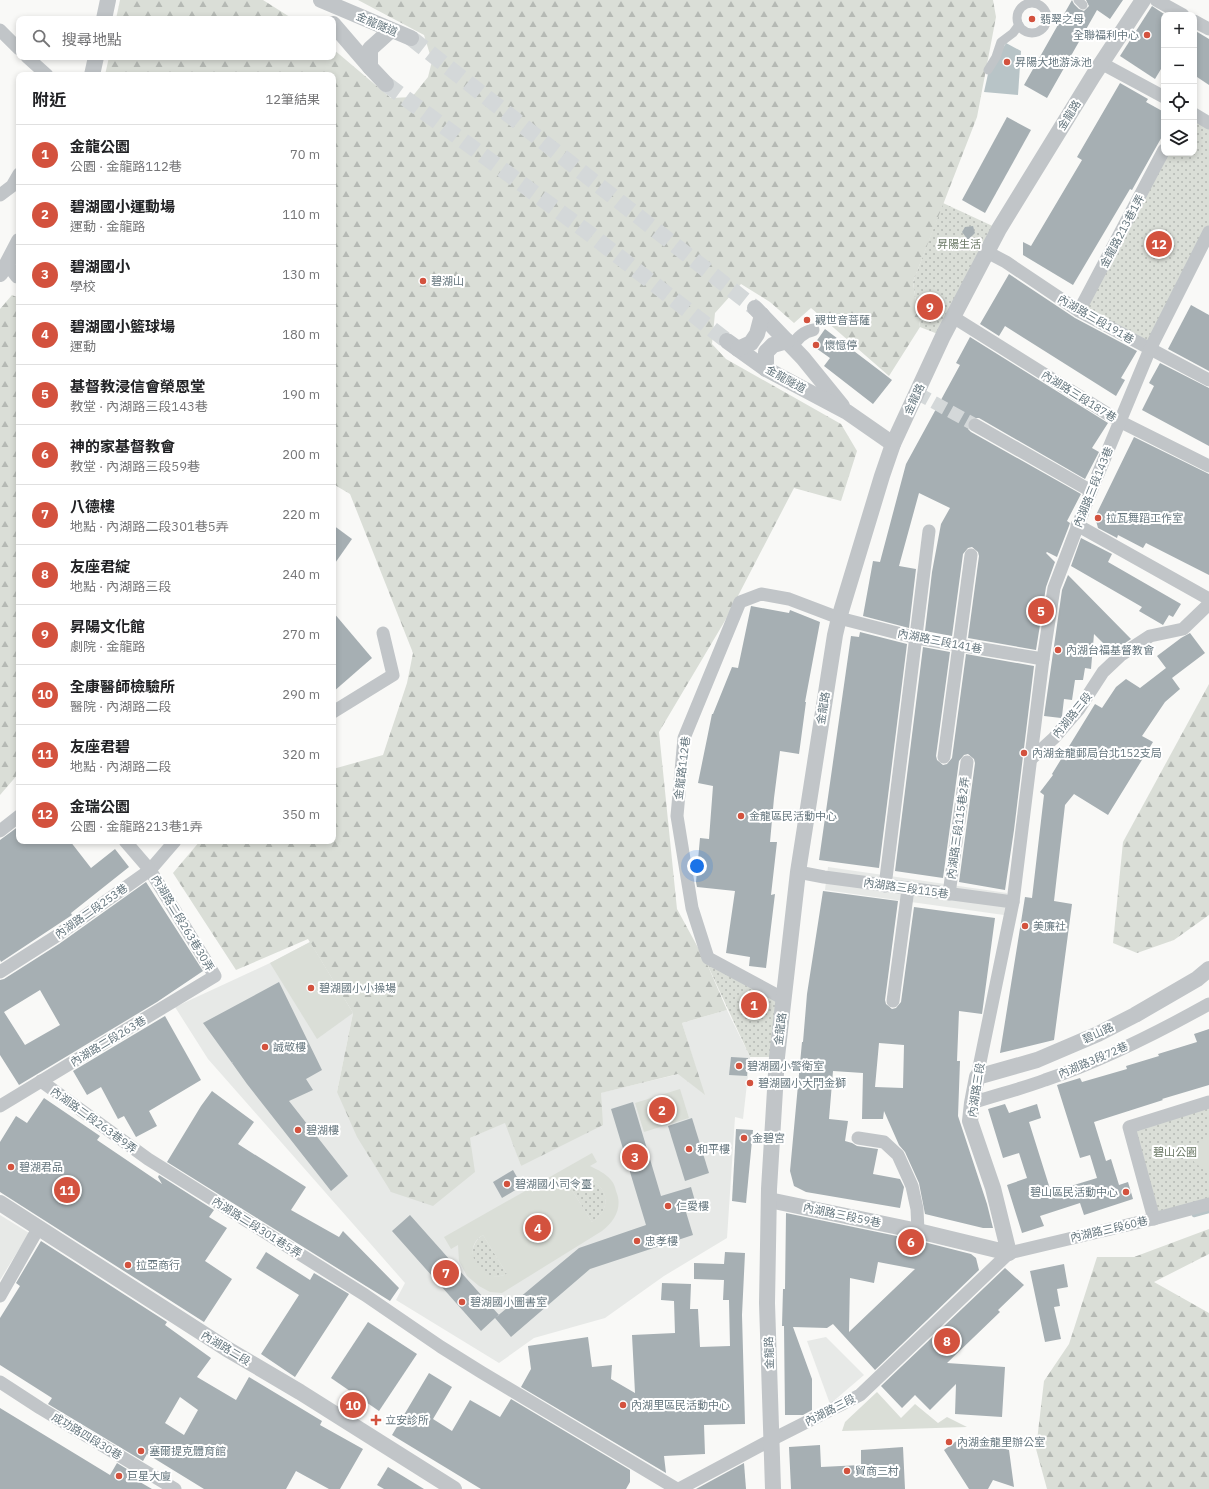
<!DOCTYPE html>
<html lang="zh-TW">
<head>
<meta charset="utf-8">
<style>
  body { margin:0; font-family:"IBM Plex Sans","Noto Sans TC",sans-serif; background:#f6f6f6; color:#202124 }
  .controls { position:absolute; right:12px; top:12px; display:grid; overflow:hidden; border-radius:8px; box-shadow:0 2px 6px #0003 }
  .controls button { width:36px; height:36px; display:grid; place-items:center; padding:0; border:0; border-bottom:1px solid #e0e0e0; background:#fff; color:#202124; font:20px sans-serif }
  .you { position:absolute; left:697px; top:866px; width:14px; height:14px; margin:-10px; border:3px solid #fff; border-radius:50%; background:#1a73e8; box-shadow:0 0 0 6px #1a73e833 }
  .badge { display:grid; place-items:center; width:26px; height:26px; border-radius:50%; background:#d3523e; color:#fff; font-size:13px; font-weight:700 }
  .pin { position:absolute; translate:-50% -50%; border:2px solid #fff; box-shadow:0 1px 4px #0006 }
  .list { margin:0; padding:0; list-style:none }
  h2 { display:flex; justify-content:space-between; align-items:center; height:52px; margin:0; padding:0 16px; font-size:17px }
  h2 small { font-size:13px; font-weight:400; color:#757577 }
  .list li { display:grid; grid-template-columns:26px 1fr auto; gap:12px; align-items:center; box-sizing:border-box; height:60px; padding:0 16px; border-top:1px solid #e0e0e0 }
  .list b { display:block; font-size:15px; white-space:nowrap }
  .list p { margin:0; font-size:13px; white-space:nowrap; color:#757577 }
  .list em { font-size:13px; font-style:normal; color:#757577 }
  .icon { flex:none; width:22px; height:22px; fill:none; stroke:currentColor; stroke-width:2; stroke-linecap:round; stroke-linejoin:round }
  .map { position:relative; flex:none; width:1209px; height:1489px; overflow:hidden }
  .search { position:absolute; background:#fff; box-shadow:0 2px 6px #0003; left:16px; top:16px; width:320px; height:44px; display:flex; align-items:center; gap:10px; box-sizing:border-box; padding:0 14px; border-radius:8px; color:#757577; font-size:15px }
  .panel { position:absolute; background:#fff; box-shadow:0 2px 6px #0003; left:16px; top:72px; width:320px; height:772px; border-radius:8px }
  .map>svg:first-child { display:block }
</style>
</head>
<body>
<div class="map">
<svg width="1209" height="1489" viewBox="0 0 1209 1489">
  <defs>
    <pattern id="grass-dots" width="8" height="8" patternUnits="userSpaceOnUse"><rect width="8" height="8" fill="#daded7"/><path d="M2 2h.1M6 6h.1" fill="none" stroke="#b5b9b4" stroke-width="1.8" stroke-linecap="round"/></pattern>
    <pattern id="forest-firs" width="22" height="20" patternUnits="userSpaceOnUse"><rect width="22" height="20" fill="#daded7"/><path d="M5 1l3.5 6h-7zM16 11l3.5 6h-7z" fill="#b5b9b4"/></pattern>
  </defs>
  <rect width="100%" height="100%" fill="#f9f9f7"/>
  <g fill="#e7e9e7">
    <polygon points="828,867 1007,893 1004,915 825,890"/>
    <polygon points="310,942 353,1013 337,1092 470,1138 506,1122 521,1166 600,1093 679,1074 704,1094 682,1023 727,1010 750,1057 743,1119 735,1117 727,1238 664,1276 605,1318 534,1338 499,1363 396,1300 405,1283 208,1059 175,1007 270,963"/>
    <polygon points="0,1215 29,1233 0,1280"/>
    <polygon points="826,1337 864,1375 830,1404 807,1341"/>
  </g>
  <g fill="url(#grass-dots)">
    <polygon points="1194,114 1209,123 1209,232 1150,349 1079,311 1164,153 1194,153"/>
    <polygon points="943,203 999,229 943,336 920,327 913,282"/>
    <polygon points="713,960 784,999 777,1057 750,1057 708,966"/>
    <polygon points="1209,1106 1209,1202 1157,1215 1134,1130"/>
    <path d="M581 1178C607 1181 615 1207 592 1222L568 1184Z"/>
    <path d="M483 1235 507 1274C479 1286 460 1250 483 1235Z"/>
  </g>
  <g fill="url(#forest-firs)">
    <polygon points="120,0 263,0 293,19 116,19"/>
    <polygon points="358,0 993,0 996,17 977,117 913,282 920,327 889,376 811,308 794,323 770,302 741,284 715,313 712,344 726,359 841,424 857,451 841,501 794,488 726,619 659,732 677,909 708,966 727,1010 682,1023 705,1095 678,1074 601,1093 603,1125 521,1166 505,1123 470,1138 475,1172 433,1206 391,1192 357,1137 337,1092 353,1013 308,939 236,970 173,873 200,841 333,841 333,769 383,755 407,683 413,653 350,494 333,484 333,75 105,75 109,57 333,57 333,49 391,98 412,97 428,77 432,61 424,35"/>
    <polygon points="12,295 19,298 19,773 0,795 0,309"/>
    <polygon points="1209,684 1209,915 1174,940 1137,953 1113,943 1123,842"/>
    <polygon points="1209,1229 1209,1254 1154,1282 1209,1313 1209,1489 1047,1489 1036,1449 1044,1381 1069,1344 1097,1257 1134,1257"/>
  </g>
  <g fill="#daded7" fill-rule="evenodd">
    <polygon points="310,942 353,1013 317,1039 270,963"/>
    <polygon points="680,1089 689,1118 644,1132 635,1103"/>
    <path d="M1206 1139H1209V1170L1195 1164C1189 1150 1193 1144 1206 1139Z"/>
    <path d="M592 1153 597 1162 590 1166C598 1170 605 1173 611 1180 614 1183 615 1187 616 1191 623 1207 615 1221 602 1231L502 1293 490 1292 479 1286 467 1276 459 1261 458 1245 451 1249 444 1237ZM581 1178C607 1181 615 1207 592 1222L568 1184ZM483 1235 507 1274C479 1286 460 1247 483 1235Z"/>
    <polygon points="877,1392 901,1418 915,1404 938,1423 947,1417 967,1427 842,1431 845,1422"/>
  </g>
  <polygon fill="#b8c4c7" points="1006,43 1021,51 1018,95 984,92 988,74"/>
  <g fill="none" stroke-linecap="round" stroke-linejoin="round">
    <polyline stroke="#b8c4c7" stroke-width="4.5" points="1194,1215 1209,1211"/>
  </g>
  <g fill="#a6afb3" fill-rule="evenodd">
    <polygon points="1072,0 1074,4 1079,9 1084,11 1089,6 1086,0 1123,0 1110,19 1097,10 1047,98 1024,85"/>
    <polygon points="1152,6 1164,14 1164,64 1155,79 1120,56"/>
    <polygon points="1194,30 1209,39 1209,85 1194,75"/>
    <polygon points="1120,83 1148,99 1146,102 1164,112 1164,133 1132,190 1130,189 1073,285 1023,255 1023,242 1031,246 1082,160 1077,157"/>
    <polygon points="1007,117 1031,130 985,213 962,200"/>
    <polygon points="973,226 975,233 968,240 962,232 965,227"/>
    <polygon points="1009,274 1075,318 1137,351 1121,378 1125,380 1116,396 1005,326 999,336 980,324"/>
    <circle cx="930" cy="307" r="6"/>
    <polygon points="1191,305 1209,315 1209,371 1168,349"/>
    <polygon points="825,329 892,380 873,404 824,366 830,358 813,346"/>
    <polygon points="970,337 1108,423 1092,448 1099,452 1085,479 979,418 971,418 968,421 968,429 971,432 1081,494 1067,521 1070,523 1069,526 1057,557 1047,552 1046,553 1055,562 1046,587 1036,650 968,638 979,556 978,552 972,547 968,548 963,554 952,636 925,631 932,572 941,524 950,508 919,493 899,566 916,569 909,628 863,616 873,561 880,562 906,464 960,365 956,363"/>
    <polygon points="1160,363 1209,388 1209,446 1142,410 1154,386 1149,383"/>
    <polygon points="1134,437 1209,474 1209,575 1146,543 1143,548 1118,535 1117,538 1098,528 1095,517"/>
    <polygon points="333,525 352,539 333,566"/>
    <polygon points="1081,538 1112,554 1108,562 1181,604 1173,617 1169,615 1163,625 1139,611 1142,607 1071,566"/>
    <polygon points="1068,575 1131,639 1112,652 1094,634 1091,669 1085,668 1083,680 1075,680 1072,700 1064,699 1062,716 1061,718 1044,716 1062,590"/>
    <polygon points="751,606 789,613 790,610 820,622 805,702 806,702 799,754 780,751 774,798 770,842 777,842 771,895 775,894 766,968 749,966 750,957 726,953 735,891 697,887 696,882 700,838 709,839 713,786 698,783 712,714 713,714 732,667 738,668"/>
    <polygon points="333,612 372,658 333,692"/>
    <polygon points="860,632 907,644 879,868 819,860 851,636 859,637"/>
    <polygon points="1190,633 1205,653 1172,678 1180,689 1165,702 1142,736 1153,742 1108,815 1074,794 1065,805 1054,901 1072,904 1054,1040 1000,1053 1025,897 1032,898 1044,795 1040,792 1053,775 1052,774 1095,704 1102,708 1116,687 1126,679 1140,688 1166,668 1157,656 1181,638"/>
    <polygon points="923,647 950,652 936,756 937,760 943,765 947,764 952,758 966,654 1034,666 1014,830 1005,890 959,882 975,763 974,759 968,754 964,755 959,761 943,878 895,871"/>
    <polygon points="19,826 19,841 70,841 91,868 115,849 129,867 71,913 72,915 1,962 0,960 0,840"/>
    <path d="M146 882 203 971 157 1002 19 1085 0 1055V980L4 979 59 944ZM40 990 60 1025 25 1045 4 1012Z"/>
    <path d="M823 891 898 901 885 1000 886 1004 892 1009 896 1008 901 1002 914 907 995 918 982 1014 959 1011 957 1061H960L958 1116 987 1204 993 1228H983L925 1214 919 1183 905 1152 899 1145 884 1111 883 1119H862L863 1073 833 1071 829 1119 848 1121 845 1141 852 1143 857 1146 878 1149 873 1174 900 1179 904 1187 900 1208 806 1192 794 1186 790 1171 802 1042H803L807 994ZM879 1043 904 1045 903 1088 875 1087Z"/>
    <polygon points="279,982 322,1070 306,1079 313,1090 289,1101 348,1176 331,1191 247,1084 232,1063 233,1062 232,1063 203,1023"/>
    <polygon points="165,1016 201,1080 149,1111 157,1126 136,1137 124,1116 118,1119 101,1087 87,1095 73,1071"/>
    <polygon points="1209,1029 1209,1085 1162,1099 1163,1100 1094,1122 1106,1161 1111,1159 1119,1185 1128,1182 1133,1199 1084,1215 1080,1203 1040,1216 1044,1226 1022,1233 1007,1185 1027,1178 1019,1153 1003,1158 988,1109 1005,1104 1009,1113 1037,1104 1041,1118 1029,1122 1051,1192 1097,1178 1090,1155 1080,1158 1057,1085 1080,1078 1082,1082 1127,1069 1126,1066 1159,1056 1158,1054 1197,1042 1194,1034"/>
    <polygon points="731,1057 748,1058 747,1076 729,1075"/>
    <polygon points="212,1091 254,1122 238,1144 306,1187 291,1210 339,1237 343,1231 399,1288 390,1301 167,1162 201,1106"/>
    <polygon points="44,1098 100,1136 97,1140 162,1184 158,1177 159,1175 214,1210 209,1217 227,1228 205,1261 232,1279 204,1322 0,1192 0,1142 16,1116 27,1123"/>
    <polygon points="633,1102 661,1196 691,1187 697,1208 686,1212 693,1235 590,1269 511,1337 495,1318 481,1331 392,1231 410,1215 499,1315 495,1318 579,1248 646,1225 611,1109"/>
    <polygon points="692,1118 709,1173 685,1181 668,1126"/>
    <polygon points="736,1129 753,1130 746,1203 732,1201"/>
    <polygon points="513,1170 522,1186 502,1198 493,1182"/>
    <path d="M786 1213 916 1240 971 1254 976 1258 979 1270 875 1370 833 1324 827 1328 793 1327 812 1379V1410L803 1415H785L784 1326H782L783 1289H785ZM878 1262 915 1269 849 1332 850 1278 874 1283Z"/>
    <path d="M41 1241 167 1322 165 1325 211 1358 197 1377 236 1400 249 1377 322 1421 320 1425 363 1449 340 1489H329L296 1471 286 1489H204L147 1454 143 1461 48 1404 52 1398 0 1365V1318L20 1286 16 1283ZM180 1397 198 1410 184 1435 165 1423Z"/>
    <polygon points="266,1252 310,1280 314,1273 349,1294 295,1377 261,1354 299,1295 256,1268"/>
    <polygon points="725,1252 745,1253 742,1315 745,1424 704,1425 705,1454 664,1456 666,1473 521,1387 531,1369 528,1346 588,1337 592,1367 612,1365 611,1379 635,1393 632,1335 675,1333 674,1301 661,1300 662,1283 691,1284 690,1309 698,1309 700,1347 730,1346 729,1300 723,1300 724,1280 694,1279 694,1263 724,1264"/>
    <polygon points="1064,1264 1068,1287 1057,1289 1060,1306 1054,1307 1061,1339 1045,1342 1030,1271"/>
    <polygon points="1005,1268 1024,1285 998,1310 1000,1312 947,1363 1005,1367 1002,1417 955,1414 956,1384 930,1410 915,1395 902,1408 881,1386"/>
    <polygon points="368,1322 417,1354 379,1411 331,1378"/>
    <polygon points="429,1373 452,1387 433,1419 452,1431 470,1400 500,1417 511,1399 630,1470 630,1482 626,1489 481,1489 392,1435"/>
    <polygon points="0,1408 110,1475 117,1463 135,1474 133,1478 152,1489 0,1489"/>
    <polygon points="962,1437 1009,1450 1014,1487 993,1480 988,1489 969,1489 944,1450"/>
    <polygon points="820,1445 821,1467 861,1465 861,1450 903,1447 905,1489 791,1489 789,1447"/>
    <polygon points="744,1463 746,1489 696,1489"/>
    <polygon points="388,1467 424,1489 384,1489 377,1485"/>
  </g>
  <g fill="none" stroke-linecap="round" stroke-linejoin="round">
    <polyline stroke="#d4d8d9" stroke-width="13" stroke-dasharray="13 6" stroke-linecap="butt" points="917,393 975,425"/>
    <g stroke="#d4d8d9" stroke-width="16" stroke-dasharray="16 8" stroke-linecap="butt">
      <polyline points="411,38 755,308"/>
      <polyline points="386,84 590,234 727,341"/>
    </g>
    <g stroke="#c1c5c8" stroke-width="9">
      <polyline points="1078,0 1083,5"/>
      <circle cx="1032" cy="18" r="15"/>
      <polyline points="988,70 996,57 1001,42 1013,33 1019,25"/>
    </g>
    <g stroke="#c1c5c8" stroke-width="13">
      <polyline points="1156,0 1183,15"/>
      <polyline points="1194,21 1209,29"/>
      <polyline points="0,30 19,49"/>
      <polyline points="27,57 47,75"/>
      <polyline points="1101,63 1164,97"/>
      <polyline points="1194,114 1209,123"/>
      <polyline points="0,195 12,186 19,174"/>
      <polyline points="987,252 1006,262 1079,311 1209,380"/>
      <polyline points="7,264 17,277 19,277"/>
      <polyline points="1079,311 1164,150"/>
      <polyline points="953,317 1119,421 1209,466"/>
      <path d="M792 347C797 338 803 332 813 330"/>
      <polyline points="975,425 1091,491"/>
      <polyline points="1077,525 1209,599"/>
      <polyline points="333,712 393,675 383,633"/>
      <polyline points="944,757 971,555"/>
      <polyline points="1031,759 1054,738 1079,709 1103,672 1121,655 1150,636 1183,629 1209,604"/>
      <polyline points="0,831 19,816"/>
      <polyline points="798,872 824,877 1013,902"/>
      <polyline points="885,886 929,531"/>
      <polyline points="949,894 967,762"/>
      <polyline points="0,972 55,937 150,870 175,841"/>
      <polyline points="784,999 708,958 692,908 677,816 684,738 740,602 761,594 789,599 839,618 917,638 1043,659"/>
      <polyline points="893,1001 908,889"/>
      <polyline points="977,1077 1013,902 1043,659 1054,588 1091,491 1150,349 1209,232"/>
      <polyline points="41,1081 148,1159 365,1295 441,1347 481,1372 677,1489"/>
      <path d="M972 1103C996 1095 1021 1089 1045 1080 1102 1061 1157 1033 1209 1004"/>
      <polyline points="0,1106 215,976 150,870 125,841"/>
      <polyline points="858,1138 884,1142 898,1155 912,1186 917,1209 918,1231"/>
      <polyline points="1154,1219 1129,1127 1209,1102"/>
      <polyline points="0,1296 39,1227"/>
      <polyline points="0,1382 40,1408 175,1489"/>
      <polyline points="679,1489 771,1440 860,1395 1009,1253 1157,1218 1209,1204"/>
    </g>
    <g stroke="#c1c5c8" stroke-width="16">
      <polyline points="321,0 411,38"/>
      <polyline points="104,19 108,0"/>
      <polyline points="333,24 370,67 386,84"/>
      <polyline points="370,67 370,49 391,30"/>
      <polyline points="92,75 96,57"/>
      <polyline points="0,274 7,264 19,241"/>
      <polyline points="755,308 803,358 842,406"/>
      <polyline points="727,341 766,369 847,412 893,444"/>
      <polyline points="738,349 751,343 757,334 762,315"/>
      <polyline points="766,369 766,352 773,345 787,341"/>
      <polyline points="769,1200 918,1231 1009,1253 993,1188 970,1121 972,1103 977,1077 1037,1060 1098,1034 1135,1015 1197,979 1209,969"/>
      <polyline points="0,1203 227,1349 300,1392 454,1489"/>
      <polyline points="773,1489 767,1303 769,1189 777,1057 798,872 835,635 839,618 882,476 893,444 943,336 999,229 1093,76 1143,0"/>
    </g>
  </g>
  <g fill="#d3523e" stroke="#fff" stroke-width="1.5">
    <circle cx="1032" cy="19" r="4"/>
    <circle cx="1147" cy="35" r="4"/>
    <circle cx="1007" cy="62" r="4"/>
    <circle cx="423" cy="281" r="4"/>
    <circle cx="807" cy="320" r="4"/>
    <circle cx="816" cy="345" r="4"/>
    <circle cx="1098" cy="518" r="4"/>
    <circle cx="1058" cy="650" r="4"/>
    <circle cx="1024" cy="753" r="4"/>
    <circle cx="741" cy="816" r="4"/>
    <circle cx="1025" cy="926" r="4"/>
    <circle cx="311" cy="988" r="4"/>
    <circle cx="265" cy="1047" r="4"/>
    <circle cx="739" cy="1066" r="4"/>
    <circle cx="750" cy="1083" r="4"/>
    <circle cx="298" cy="1130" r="4"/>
    <circle cx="744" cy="1138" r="4"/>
    <circle cx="689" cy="1149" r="4"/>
    <circle cx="11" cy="1167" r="4"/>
    <circle cx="507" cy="1184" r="4"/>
    <circle cx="1126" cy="1192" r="4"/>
    <circle cx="668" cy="1206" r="4"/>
    <circle cx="637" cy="1241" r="4"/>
    <circle cx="128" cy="1265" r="4"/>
    <circle cx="462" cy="1302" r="4"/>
    <circle cx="623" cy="1405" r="4"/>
    <path d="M374 1414h4v4h4v4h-4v4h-4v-4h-4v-4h4z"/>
    <circle cx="949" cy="1442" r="4"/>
    <circle cx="141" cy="1451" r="4"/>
    <circle cx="847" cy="1471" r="4"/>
    <circle cx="119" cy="1476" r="4"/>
  </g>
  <g text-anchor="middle" stroke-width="4" stroke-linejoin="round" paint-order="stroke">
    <g font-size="11" fill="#66777f" stroke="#fff" text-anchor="start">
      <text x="1040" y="23">翡翠之母</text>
      <text x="1139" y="39" text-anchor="end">全聯福利中心</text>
      <text x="1015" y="66">昇陽大地游泳池</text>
      <text x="431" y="285">碧湖山</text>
      <text x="815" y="324">觀世音菩薩</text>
      <text x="824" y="349">懷憶停</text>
      <text x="1106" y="522">拉瓦舞蹈工作室</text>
      <text x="1066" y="654">內湖台福基督教會</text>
      <text x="1032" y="757">內湖金龍郵局台北152支局</text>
      <text x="749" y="820">金龍區民活動中心</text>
      <text x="1033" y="930">美廉社</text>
      <text x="319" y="992">碧湖國小小操場</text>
      <text x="273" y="1051">誠敬樓</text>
      <text x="747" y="1070">碧湖國小警衛室</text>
      <text x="758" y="1087">碧湖國小大門金獅</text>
      <text x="306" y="1134">碧湖樓</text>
      <text x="752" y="1142">金碧宮</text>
      <text x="697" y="1153">和平樓</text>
      <text x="19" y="1171">碧湖君品</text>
      <text x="515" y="1188">碧湖國小司令臺</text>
      <text x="1118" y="1196" text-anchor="end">碧山區民活動中心</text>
      <text x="676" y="1210">仁愛樓</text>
      <text x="645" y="1245">忠孝樓</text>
      <text x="136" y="1269">拉亞商行</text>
      <text x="470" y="1306">碧湖國小圖書室</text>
      <text x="631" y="1409">內湖里區民活動中心</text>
      <text x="385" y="1424">立安診所</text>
      <text x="957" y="1446">內湖金龍里辦公室</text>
      <text x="149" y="1455">塞爾提克體育館</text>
      <text x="855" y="1475">貿商三村</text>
      <text x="127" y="1480">巨星大廈</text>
    </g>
    <g font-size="11" fill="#66777f" stroke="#fff">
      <text transform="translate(377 24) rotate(23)" y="4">金龍隧道</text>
      <text transform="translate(1069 115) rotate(-58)" y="4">金龍路</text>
      <text transform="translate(1122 231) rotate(-62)" y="4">金龍路213巷1弄</text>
      <text transform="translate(1096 319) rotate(30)" y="4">內湖路三段191巷</text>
      <text transform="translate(786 379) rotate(29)" y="4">金龍隧道</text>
      <text transform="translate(1079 396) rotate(32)" y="4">內湖路三段187巷</text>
      <text transform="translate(914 399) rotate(-65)" y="4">金龍路</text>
      <text transform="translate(1093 487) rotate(-68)" y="4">內湖路三段143巷</text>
      <text transform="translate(940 641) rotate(11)" y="4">內湖路三段141巷</text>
      <text transform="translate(823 708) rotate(-81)" y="4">金龍路</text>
      <text transform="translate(1072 715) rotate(-51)" y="4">內湖路三段</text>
      <text transform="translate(682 768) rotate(-83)" y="4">金龍路112巷</text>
      <text transform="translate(958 828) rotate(-82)" y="4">內湖路三段115巷2弄</text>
      <text transform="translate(906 888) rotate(8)" y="4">內湖路三段115巷</text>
      <text transform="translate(91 911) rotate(-35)" y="4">內湖路二段253巷</text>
      <text transform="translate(183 923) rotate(59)" y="4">內湖路二段263巷30弄</text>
      <text transform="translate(780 1029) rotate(-83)" y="4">金龍路</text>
      <text transform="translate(1098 1033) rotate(-25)" y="4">碧山路</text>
      <text transform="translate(108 1041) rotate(-31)" y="4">內湖路二段263巷</text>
      <text transform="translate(1093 1060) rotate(-23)" y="4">內湖路3段72巷</text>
      <text transform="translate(976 1090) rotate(-81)" y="4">內湖路三段</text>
      <text transform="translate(94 1120) rotate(36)" y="4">內湖路二段263巷9弄</text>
      <text transform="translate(842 1215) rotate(12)" y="4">內湖路三段59巷</text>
      <text transform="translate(257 1227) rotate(32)" y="4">內湖路二段301巷5弄</text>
      <text transform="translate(1109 1229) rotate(-13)" y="4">內湖路三段60巷</text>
      <text transform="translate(226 1348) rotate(31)" y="4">內湖路二段</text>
      <text transform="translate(769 1353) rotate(-92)" y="4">金龍路</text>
      <text transform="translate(830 1410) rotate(-27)" y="4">內湖路三段</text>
      <text transform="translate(87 1436) rotate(31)" y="4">成功路四段30巷</text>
    </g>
    <g font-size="11" fill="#6a7865" stroke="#fff">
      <text x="959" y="248">昇陽生活</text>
      <text x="1175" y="1156">碧山公園</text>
    </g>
  </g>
</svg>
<div class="controls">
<button>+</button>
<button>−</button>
<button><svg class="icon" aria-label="locate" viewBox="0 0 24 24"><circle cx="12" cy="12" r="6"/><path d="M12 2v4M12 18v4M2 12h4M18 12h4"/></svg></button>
<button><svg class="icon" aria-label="layers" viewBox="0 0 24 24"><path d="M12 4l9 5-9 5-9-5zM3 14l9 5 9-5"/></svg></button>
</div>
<div class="you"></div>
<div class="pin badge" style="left:754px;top:1005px">1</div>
<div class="pin badge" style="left:662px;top:1110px">2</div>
<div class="pin badge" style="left:635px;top:1157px">3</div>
<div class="pin badge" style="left:538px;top:1228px">4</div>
<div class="pin badge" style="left:1041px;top:611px">5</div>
<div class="pin badge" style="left:911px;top:1242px">6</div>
<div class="pin badge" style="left:446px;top:1273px">7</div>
<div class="pin badge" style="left:947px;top:1341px">8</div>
<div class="pin badge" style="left:930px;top:307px">9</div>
<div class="pin badge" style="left:353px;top:1405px">10</div>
<div class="pin badge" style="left:67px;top:1190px">11</div>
<div class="pin badge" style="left:1159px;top:244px">12</div>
<div class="search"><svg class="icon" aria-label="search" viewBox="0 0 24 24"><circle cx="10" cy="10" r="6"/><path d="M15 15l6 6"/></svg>搜尋地點</div>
<section class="panel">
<h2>附近<small>12筆結果</small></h2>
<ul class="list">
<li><span class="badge">1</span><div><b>金龍公園</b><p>公園 · 金龍路112巷</p></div><em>70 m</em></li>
<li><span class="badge">2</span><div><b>碧湖國小運動場</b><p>運動 · 金龍路</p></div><em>110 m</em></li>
<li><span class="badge">3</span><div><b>碧湖國小</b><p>學校</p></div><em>130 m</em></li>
<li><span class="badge">4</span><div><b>碧湖國小籃球場</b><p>運動</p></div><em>180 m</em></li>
<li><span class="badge">5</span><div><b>基督教浸信會榮恩堂</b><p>教堂 · 內湖路三段143巷</p></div><em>190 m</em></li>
<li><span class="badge">6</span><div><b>神的家基督教會</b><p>教堂 · 內湖路三段59巷</p></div><em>200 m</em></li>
<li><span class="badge">7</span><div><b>八德樓</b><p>地點 · 內湖路二段301巷5弄</p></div><em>220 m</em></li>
<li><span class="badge">8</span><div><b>友座君綻</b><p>地點 · 內湖路三段</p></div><em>240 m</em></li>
<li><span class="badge">9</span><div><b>昇陽文化館</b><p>劇院 · 金龍路</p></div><em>270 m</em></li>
<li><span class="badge">10</span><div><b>全康醫師檢驗所</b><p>醫院 · 內湖路二段</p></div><em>290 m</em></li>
<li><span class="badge">11</span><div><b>友座君碧</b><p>地點 · 內湖路二段</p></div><em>320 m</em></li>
<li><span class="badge">12</span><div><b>金瑞公園</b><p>公園 · 金龍路213巷1弄</p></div><em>350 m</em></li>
</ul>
</section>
</div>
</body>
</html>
